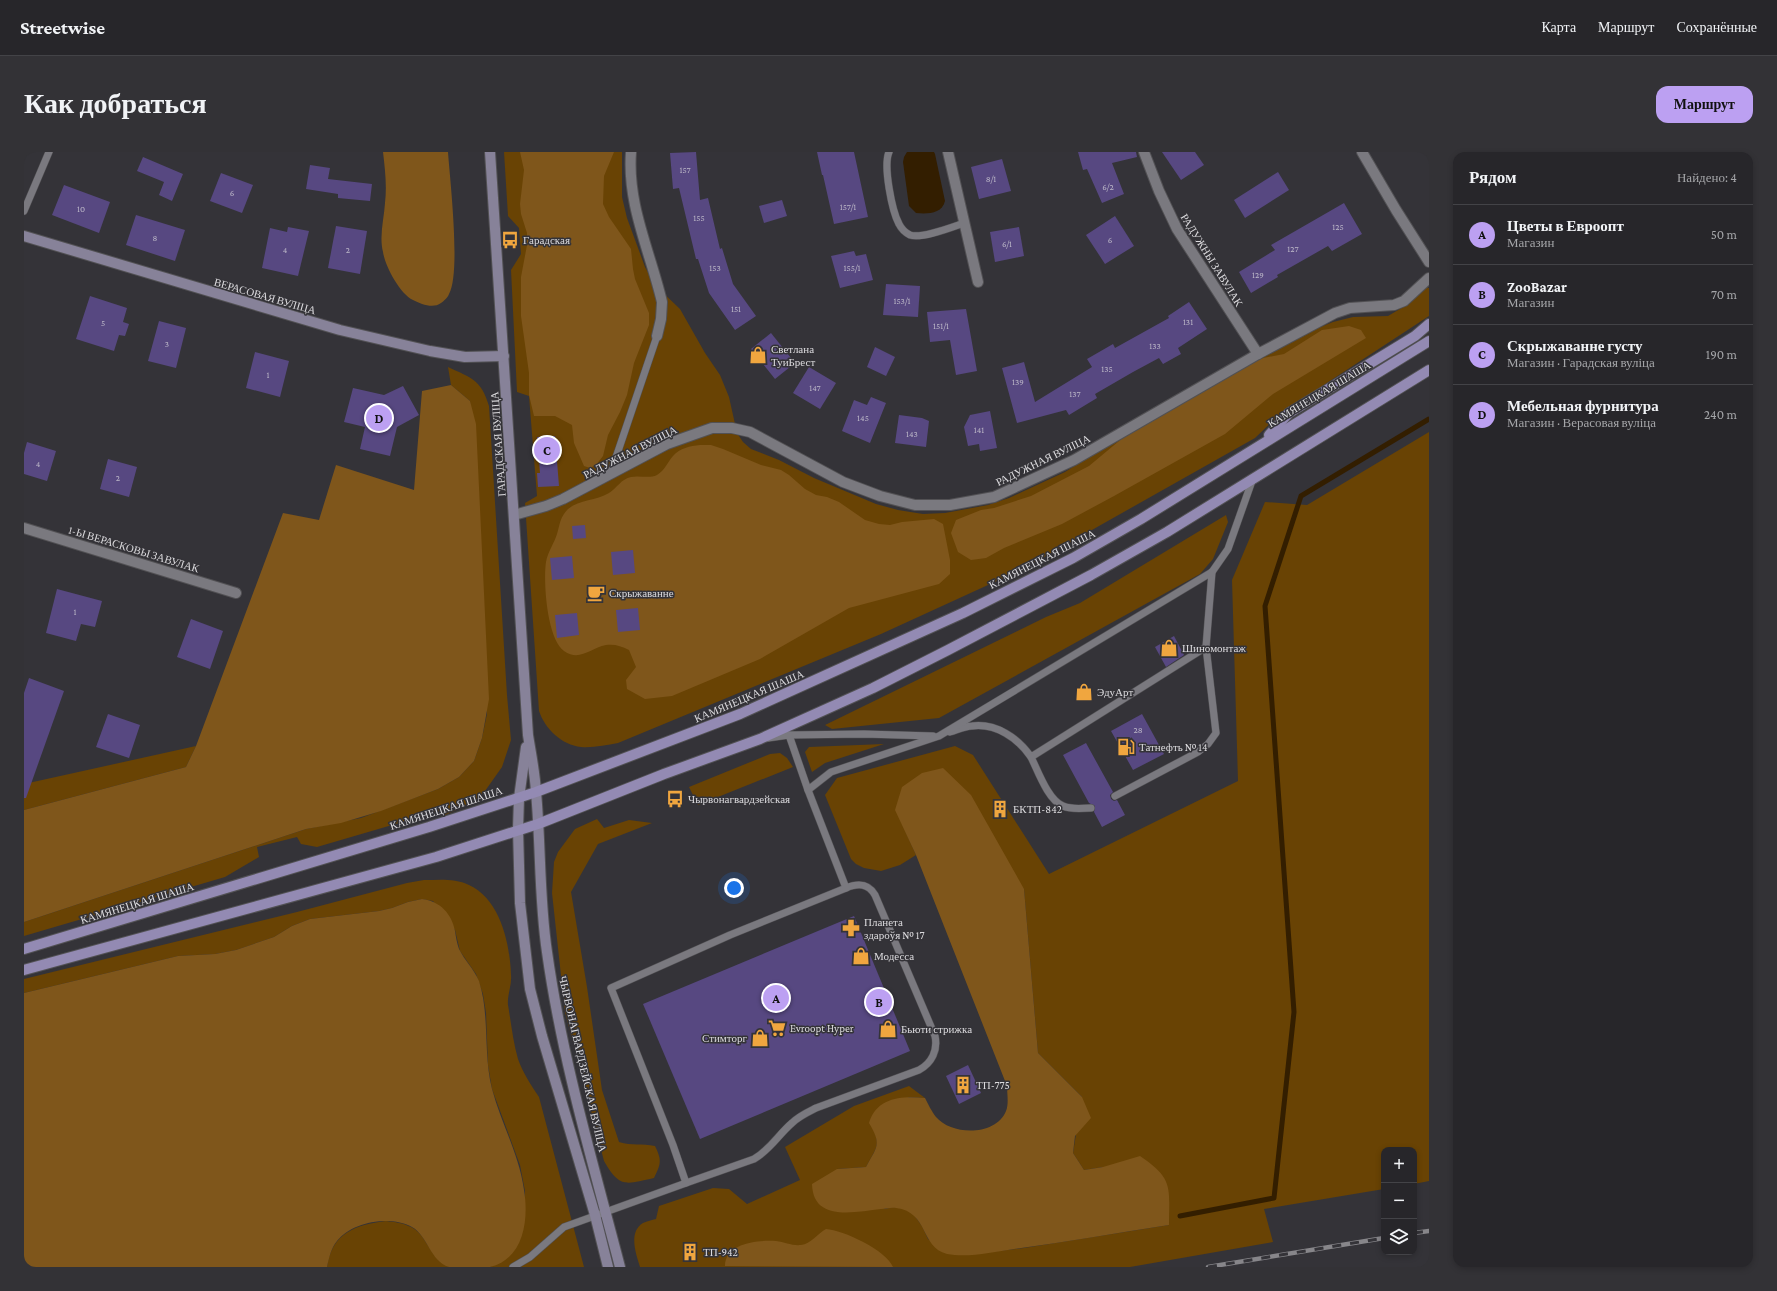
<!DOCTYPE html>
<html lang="ru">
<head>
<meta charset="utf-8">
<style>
  body { margin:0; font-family:"Crimson Pro",serif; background:#333236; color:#f1f3f6 }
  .controls { position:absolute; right:12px; bottom:12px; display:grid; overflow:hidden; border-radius:8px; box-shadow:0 2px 6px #0003 }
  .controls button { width:36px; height:36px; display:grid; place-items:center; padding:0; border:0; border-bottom:1px solid #434347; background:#27262a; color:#f1f3f6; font:20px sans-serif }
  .you { position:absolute; left:710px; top:736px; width:14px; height:14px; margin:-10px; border:3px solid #fff; border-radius:50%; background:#1a73e8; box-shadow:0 0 0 6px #1a73e833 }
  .badge { display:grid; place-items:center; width:26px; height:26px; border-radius:50%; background:#bca0f2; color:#111; font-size:13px; font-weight:700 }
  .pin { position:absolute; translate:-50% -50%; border:2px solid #fff; box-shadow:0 1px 4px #0006 }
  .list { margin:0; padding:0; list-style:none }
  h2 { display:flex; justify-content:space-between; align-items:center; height:52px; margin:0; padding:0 16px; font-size:17px }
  h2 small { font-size:13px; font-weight:400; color:#a4a5a8 }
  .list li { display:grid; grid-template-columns:26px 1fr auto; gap:12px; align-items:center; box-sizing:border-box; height:60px; padding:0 16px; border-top:1px solid #434347 }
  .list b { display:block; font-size:15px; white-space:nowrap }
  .list p { margin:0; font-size:13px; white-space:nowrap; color:#a4a5a8 }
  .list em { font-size:13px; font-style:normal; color:#a4a5a8 }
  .icon { flex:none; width:22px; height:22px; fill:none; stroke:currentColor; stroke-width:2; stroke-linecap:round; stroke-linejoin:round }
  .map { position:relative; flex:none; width:1405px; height:1115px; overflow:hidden; border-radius:12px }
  header { display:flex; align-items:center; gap:24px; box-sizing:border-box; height:56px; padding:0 20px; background:#27262a; border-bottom:1px solid #434347 }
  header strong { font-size:19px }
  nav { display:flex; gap:22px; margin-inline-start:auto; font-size:14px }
  .intro { display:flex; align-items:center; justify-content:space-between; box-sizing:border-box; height:96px; padding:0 24px }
  h1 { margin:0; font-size:28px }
  .button { padding:10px 18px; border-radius:12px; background:#bca0f2; color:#111; font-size:14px; font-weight:700 }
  main { display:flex; gap:24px; padding:0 24px }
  aside { flex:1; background:#27262a; border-radius:12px; box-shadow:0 2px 6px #0003 }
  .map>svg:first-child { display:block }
</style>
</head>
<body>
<header>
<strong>Streetwise</strong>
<nav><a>Карта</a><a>Маршрут</a><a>Сохранённые</a></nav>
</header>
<div class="intro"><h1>Как добраться</h1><a class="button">Маршрут</a></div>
<main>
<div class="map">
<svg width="1405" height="1115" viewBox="0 0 1405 1115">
  <rect width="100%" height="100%" fill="#343338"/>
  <g fill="#694304">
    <path d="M480 0H598V45L603 66 621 115 631 133 656 157 681 201 696 223 705 245 713 281 719 290 727 297 755 308 790 326 852 352 874 358 899 362 921 361 964 353 985 346 1041 320 1133 262 1294 176 1309 170 1329 165 1364 164 1381 154 1402 135 1405 136V164L1257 261 1231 286 997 418 857 482 594 591C582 593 569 596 557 595 538 593 521 577 515 559L501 351 513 344 505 244 493 240 487 118 497 102 495 76 484 64Z"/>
    <path d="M424 215C447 226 457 227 465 254L483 543 487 588 478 615 461 639 449 651 421 663 416 659 293 695 277 692 273 685 233 695 235 705 201 725 0 784V770L282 677 337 666 414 637 435 625 450 609 458 586 463 562 446 249 427 233Z"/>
    <path d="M1405 280V1029L1390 1032V998H1360V1037L1240 1057 1249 1090 1106 1115H616C612 1102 604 1080 619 1071 623 1069 628 1068 632 1067L635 1054 689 1036 705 1037 723 1052 776 1028 761 995 830 954 885 934 901 946 885 945 846 971C858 993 853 994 842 1015L813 1017 861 1057 869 1055 882 1057 890 1063 898 1074 904 1087 923 1101 938 1103 1000 1096 1145 1073 1079 1015 1060 1018 1049 1001 1058 945 1014 901 1000 737 872 658 892 703 876 713 857 719 840 716 832 712 827 707 801 643 813 626 931 594 949 603 1025 722 1214 629 1208 428 1241 350 1283 353Z"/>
    <polygon points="1202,363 1204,370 1189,407 1176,422 915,566 808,577 801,573 1022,465 1056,451"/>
    <polygon points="860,592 801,611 788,620 781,600 785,595"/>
    <polygon points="172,594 162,615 0,658 0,632"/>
    <polygon points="756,601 763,606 769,615 674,653 665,635 746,602"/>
    <path d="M573 667 580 676 605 668 628 671 574 692 547 740 563 835 578 938 595 990C608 994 618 991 631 994 638 1008 637 1012 630 1026 602 1032 596 1037 580 1009L541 860 528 741 530 710 534 700 551 677Z"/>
    <path d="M400 728C415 728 431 726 445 733 476 747 486 791 487 823 488 833 483 843 484 853 487 870 489 890 494 907 499 921 507 933 515 945L560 1115H466L476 1110 501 1057V1039L496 1013 468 937 464 913 462 861 459 842 452 822 436 799 431 778 409 749 398 747 384 750 368 756 355 759 286 767 268 774 250 785 212 798 191 802 154 804 0 841V827L273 760 383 731Z"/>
    <path d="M362 1069C371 1070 379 1071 387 1075 398 1080 402 1092 409 1101 413 1108 419 1112 426 1115H303C308 1081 331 1073 362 1069Z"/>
  </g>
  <g fill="#7f561b">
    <path d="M359 0H424C426 28 437 121 425 142 424 145 420 149 417 151 409 157 397 152 389 148 376 142 361 114 359 100 355 84 360 67 361 51 363 34 361 17 359 0Z"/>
    <polygon points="496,0 590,0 580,24 579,52 585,65 607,97 609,117 611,127 625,161 625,173 610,211 603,243 596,260 584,283 579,304 572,313 566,316 560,314 550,291 548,273 531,264 510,264 505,243 505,221 497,164 497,125 503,93 503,81 497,62 496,52 500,18"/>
    <polygon points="1325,174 1337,178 1342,186 1249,242 1201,282 1090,344 1038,372 980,396 962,406 947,408 934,400 927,381 932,368 957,358 970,356 1007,344 1065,314 1101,284 1226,212 1239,206 1260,202 1298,178"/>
    <polygon points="427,233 446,249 452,272 465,547 458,586 450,609 435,625 414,637 357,659 317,671 282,677 0,770 0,658 162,615 172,594 259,361 295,368 312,313 390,338 398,239"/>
    <path d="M676 293H687L699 297 737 313 757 318 765 323 781 337 792 343 803 345 815 350 841 368 855 372 866 373 878 370 910 367 919 372 926 408V422L915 432 825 456 736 507 648 544 621 547 603 537 602 528 612 515 605 498C597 494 591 492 582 493 566 496 556 510 540 499 523 487 519 430 522 410 524 399 530 392 533 382 536 372 536 365 544 357 556 347 572 349 585 341 593 336 597 327 607 325 616 323 625 327 633 323 641 318 643 311 649 304 656 296 666 294 676 293Z"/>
    <path d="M919 616 947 643 1000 737 1014 901 1058 945 1067 966 1051 984 1049 1001 1060 1018 1079 1015 1116 1004C1150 1027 1145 1035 1145 1073 1093 1081 1042 1090 990 1097 969 1100 944 1106 923 1102 896 1095 905 1060 872 1056 867 1055 862 1057 857 1057 830 1060 789 1070 788 1032L813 1017 842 1015C853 994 858 993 845 971 853 945 878 944 901 946 904 952 908 960 912 965 928 984 972 984 982 959 985 952 983 941 983 934L892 703 871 658 878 635 898 621Z"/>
    <path d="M398 747C416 749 428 762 431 779 432 786 433 791 435 797 441 809 450 817 455 829 466 864 459 901 468 937 477 971 495 1002 500 1038 505 1067 500 1107 466 1115 460 1115 453 1115 447 1115 441 1115 432 1115 425 1115 406 1109 404 1084 388 1075 366 1063 328 1070 313 1089 307 1096 305 1106 303 1115H0V841L154 804 191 802 212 798 250 785 268 774 286 767 355 759 368 756 384 750Z"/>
    <path d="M802 1077C819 1078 862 1098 869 1115L701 1114C701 1091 734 1088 752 1089 761 1090 768 1094 777 1093 787 1092 793 1082 802 1077Z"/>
  </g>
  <path fill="#331e00" d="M883 0H910L911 2 921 49C918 62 903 62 892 61L885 54 879 10 880 5Z"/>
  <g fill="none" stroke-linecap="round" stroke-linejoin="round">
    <polyline stroke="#331e00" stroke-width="5" points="1156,1064 1250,1046 1270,860 1241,454 1277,344 1405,267"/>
  </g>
  <g fill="#574881">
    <polygon points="672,0 676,48 684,46 696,97 698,96 709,132 732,164 711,178 685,141 674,107 672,107 655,36 649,37 646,1"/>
    <polygon points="793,0 830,0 844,65 810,72 799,23 798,23"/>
    <polygon points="1054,0 1112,0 1113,5 1088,11 1100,42 1078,51 1063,17 1059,18"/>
    <polygon points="1138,0 1171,0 1180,13 1157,28"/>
    <polygon points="119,5 159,22 148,49 135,43 140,30 113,19"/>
    <polygon points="978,7 987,39 955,47 947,15"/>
    <polygon points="286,13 306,16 304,27 348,32 346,49 314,46 314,42 282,37"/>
    <polygon points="1254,20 1265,38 1221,66 1210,48"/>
    <polygon points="197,21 229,33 218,61 186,49"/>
    <polygon points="40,33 86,50 75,81 28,63"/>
    <polygon points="758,48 763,64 740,71 735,54"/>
    <polygon points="1320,51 1338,82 1308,99 1304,94 1253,123 1254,125 1227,141 1215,120 1251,98 1247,93"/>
    <polygon points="112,63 161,78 151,109 102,93"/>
    <polygon points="1091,64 1110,94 1081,112 1062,83"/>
    <polygon points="312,74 343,79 336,122 304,116"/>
    <polygon points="264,75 285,79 274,124 238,116 246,76 263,80"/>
    <polygon points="995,75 1000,104 971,110 966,80"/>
    <polygon points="830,99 832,104 842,102 849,128 816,136 807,104"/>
    <polygon points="862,132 896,134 894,165 859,163"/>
    <polygon points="66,144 103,156 99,170 105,172 101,184 95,183 90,199 52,187"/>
    <polygon points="1165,150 1183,177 1154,196 1157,202 1139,212 1135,206 1109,220 1071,242 1073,246 1045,263 1042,258 993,271 978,216 1000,210 1011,250 1068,215 1063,207 1089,192 1091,196 1145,166 1144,164"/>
    <polygon points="942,157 953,219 932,223 926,188 906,190 903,160"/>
    <polygon points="135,169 162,176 152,216 124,209"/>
    <polygon points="747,181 771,211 751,227 727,197"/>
    <polygon points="851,195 871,205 862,224 843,215"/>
    <polygon points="231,200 265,209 256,245 222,236"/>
    <polygon points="785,215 812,231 796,257 769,241"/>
    <polygon points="379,234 395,263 373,275 366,304 336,297 341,275 320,270 329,236 360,243"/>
    <polygon points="847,245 862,251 846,291 818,279 830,248 843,253"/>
    <polygon points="966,259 973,296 956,299 955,292 944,294 940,275 946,263"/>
    <polygon points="875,263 898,266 905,269 902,295 871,291"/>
    <polygon points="531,284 535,334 514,335 513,321 516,321 513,285"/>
    <polygon points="3,290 32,299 23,329 0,322 0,301"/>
    <polygon points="84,307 113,315 105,345 76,337"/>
    <polygon points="561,373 562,386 549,387 548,374"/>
    <polygon points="609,398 611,421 589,423 587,400"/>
    <polygon points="548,404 550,426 528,428 526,406"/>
    <polygon points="33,437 78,449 71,475 57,472 52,489 22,481"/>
    <polygon points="614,456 616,478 594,480 592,458"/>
    <polygon points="553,461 555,483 533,486 531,463"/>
    <polygon points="167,467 199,479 186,517 153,505"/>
    <polygon points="1150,484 1160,503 1142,515 1131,495"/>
    <polygon points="5,526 40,539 2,646 0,646 0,541"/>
    <polygon points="84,562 116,573 105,606 72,595"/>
    <polygon points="1118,562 1140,602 1109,618 1087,579"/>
    <polygon points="1062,591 1089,640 1086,643 1087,647 1090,649 1093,648 1101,663 1078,675 1070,660 1071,654 1065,651 1039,603"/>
    <polygon points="830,764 886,899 676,987 619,852"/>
    <polygon points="944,913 957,941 935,952 922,924"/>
  </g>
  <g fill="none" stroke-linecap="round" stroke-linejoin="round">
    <g stroke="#525154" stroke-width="8">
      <g id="lane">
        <path d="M865 0C859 14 868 59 875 72 877 76 882 81 886 83 898 87 928 75 940 71"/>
        <polyline points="0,59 25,0"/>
        <polyline points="586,323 633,184"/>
        <path d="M926 580C933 578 941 574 948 574 972 571 994 586 1007 605L1182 495 1188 420"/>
        <polyline points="765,583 840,582 909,584"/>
        <path d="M1007 605C1014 619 1024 648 1039 654 1048 658 1058 656 1067 656"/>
        <polyline points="784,638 807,620 915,584 1188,420 1204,397 1228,329"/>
        <polyline points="1091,644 1174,600 1184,592 1192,581 1182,495"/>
        <path d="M662 1031 730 1007C747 997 754 983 768 971 775 964 784 960 792 956L895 918C908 911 914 898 911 884L851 743C844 731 834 731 822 736"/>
        <polyline points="489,1115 506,1105 540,1075 662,1031 649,993 587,836 706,783 822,736 784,638 765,583 744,586"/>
      </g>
    </g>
    <g stroke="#525154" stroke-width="12">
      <g id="street">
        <path d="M607 0C603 53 626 99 638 150L637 167 633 184"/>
        <polyline points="924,0 954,130"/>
        <polyline points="1120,0 1135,39 1153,77 1234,202"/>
        <polyline points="1338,0 1372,58 1405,110"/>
        <polyline points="490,363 522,354 539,347 643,292 688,276 708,276 726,280 819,330 856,344 891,353 926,353 970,345 1050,308 1234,202 1311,161 1326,156 1370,153 1380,149 1405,126"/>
        <polyline points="0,376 212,441"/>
      </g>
    </g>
    <g stroke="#525154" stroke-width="12">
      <g id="secondary">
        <path d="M466 0 504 583C507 602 511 621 512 640 517 694 515 747 523 800 538 907 569 1011 596 1115"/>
        <polyline points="0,84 316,178 406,199 441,205 480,204"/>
        <polyline points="502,595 495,646 494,677 496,751 506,837 518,884 571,1063 584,1115"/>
      </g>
    </g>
    <g stroke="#525154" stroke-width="12">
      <g id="primary">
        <polyline points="1245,283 1265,261 1391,184 1405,172"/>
        <polyline points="0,797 405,675 512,640 716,562 939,461 1049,406 1117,367 1405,189"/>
        <polyline points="0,818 412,705 514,672 640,622 736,587 849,536 924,498 1067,423 1143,380 1405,218"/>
      </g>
    </g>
    <use href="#lane" stroke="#7a797f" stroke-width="7"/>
    <use href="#street" stroke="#7a797f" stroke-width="10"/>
    <use href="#secondary" stroke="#878299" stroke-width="10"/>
    <use href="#primary" stroke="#938ab3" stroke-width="10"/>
    <g stroke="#87868a" stroke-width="4.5">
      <g id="rail">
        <polyline points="1390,1081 1405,1079"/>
        <polyline points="1184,1115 1360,1086"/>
      </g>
    </g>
    <use href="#rail" stroke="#343338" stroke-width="3" stroke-dasharray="9" stroke-linecap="butt"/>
  </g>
  <defs>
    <g id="bus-bare" transform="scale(1.38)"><path d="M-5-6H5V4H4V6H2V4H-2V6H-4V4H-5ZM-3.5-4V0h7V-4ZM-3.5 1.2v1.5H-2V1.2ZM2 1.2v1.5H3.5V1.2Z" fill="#f0a63f" stroke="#343338" stroke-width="2.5" paint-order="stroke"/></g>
    <g id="shop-bare" transform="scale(1.38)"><path d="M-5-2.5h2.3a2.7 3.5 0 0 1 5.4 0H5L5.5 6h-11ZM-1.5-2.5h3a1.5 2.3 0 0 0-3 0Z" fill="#f0a63f" stroke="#343338" stroke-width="2.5" paint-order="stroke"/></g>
    <g id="cafe-bare" transform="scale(1.38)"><path d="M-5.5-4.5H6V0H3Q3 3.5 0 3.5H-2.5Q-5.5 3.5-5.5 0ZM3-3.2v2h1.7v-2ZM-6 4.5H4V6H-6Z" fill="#f0a63f" stroke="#343338" stroke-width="2.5" paint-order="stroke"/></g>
    <g id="fuel-bare" transform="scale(1.38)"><path d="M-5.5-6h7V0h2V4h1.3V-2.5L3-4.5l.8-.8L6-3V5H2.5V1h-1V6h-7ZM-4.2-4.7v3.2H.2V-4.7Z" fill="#f0a63f" stroke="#343338" stroke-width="2.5" paint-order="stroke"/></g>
    <g id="building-bare" transform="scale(1.38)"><path d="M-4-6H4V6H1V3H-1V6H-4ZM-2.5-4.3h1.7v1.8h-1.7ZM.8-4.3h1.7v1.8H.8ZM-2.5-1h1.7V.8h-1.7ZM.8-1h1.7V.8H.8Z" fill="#f0a63f" stroke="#343338" stroke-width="2.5" paint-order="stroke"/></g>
    <g id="pharmacy-bare" transform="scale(1.38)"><path d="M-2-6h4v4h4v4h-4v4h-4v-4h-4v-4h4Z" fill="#f0a63f" stroke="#343338" stroke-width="2.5" paint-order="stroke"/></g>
    <g id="supermarket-bare" transform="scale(1.38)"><path d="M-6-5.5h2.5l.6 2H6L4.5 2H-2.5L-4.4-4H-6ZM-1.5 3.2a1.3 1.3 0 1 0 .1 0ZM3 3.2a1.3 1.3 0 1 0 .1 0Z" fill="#f0a63f" stroke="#343338" stroke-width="2.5" paint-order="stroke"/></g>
  </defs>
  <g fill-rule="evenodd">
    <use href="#bus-bare" x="486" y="88"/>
    <use href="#shop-bare" x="734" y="203"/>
    <use href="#cafe-bare" x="572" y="441"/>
    <use href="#shop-bare" x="1145" y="496"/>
    <use href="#shop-bare" x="1060" y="540"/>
    <use href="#fuel-bare" x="1102" y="595"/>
    <use href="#bus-bare" x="651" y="647"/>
    <use href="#building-bare" x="976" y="657"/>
    <use href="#pharmacy-bare" x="827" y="776"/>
    <use href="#shop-bare" x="837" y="804"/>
    <use href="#supermarket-bare" x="753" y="876"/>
    <use href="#shop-bare" x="864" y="877"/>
    <use href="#shop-bare" x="736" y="886"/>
    <use href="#building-bare" x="939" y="933"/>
    <use href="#building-bare" x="666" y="1100"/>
  </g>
  <g text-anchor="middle" stroke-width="3" stroke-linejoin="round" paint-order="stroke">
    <g font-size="9" fill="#bbb6c7">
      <text x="661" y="21">157</text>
      <text x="967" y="30">8/1</text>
      <text x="1084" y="38">6/2</text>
      <text x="208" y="44">6</text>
      <text x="824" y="58">157/1</text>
      <text x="57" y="60">10</text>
      <text x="675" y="69">155</text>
      <text x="1314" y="78">125</text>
      <text x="131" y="89">8</text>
      <text x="1086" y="91">6</text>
      <text x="983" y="95">6/1</text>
      <text x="1269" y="100">127</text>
      <text x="261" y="101">4</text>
      <text x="324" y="101">2</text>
      <text x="691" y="119">153</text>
      <text x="828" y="119">155/1</text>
      <text x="1234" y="126">129</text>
      <text x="878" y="152">153/1</text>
      <text x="712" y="160">151</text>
      <text x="1164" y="173">131</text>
      <text x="79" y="174">5</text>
      <text x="917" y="177">151/1</text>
      <text x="143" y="195">3</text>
      <text x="1131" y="197">133</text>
      <text x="1083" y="220">135</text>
      <text x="244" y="226">1</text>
      <text x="994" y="233">139</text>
      <text x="791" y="239">147</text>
      <text x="1051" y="245">137</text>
      <text x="839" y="269">145</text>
      <text x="955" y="281">141</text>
      <text x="888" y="285">143</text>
      <text x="14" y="315">4</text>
      <text x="94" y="329">2</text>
      <text x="51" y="463">1</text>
      <text x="1114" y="581">28</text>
    </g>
    <g font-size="11" fill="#dcdbde" stroke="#343338" text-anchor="start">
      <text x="499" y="92">Гарадская</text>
      <text x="747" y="201">Светлана<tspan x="747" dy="13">ТуиБрест</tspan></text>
      <text x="585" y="445">Скрыжаванне</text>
      <text x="1158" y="500">Шиномонтаж</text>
      <text x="1073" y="544">ЭдуАрт</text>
      <text x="1115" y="599">Татнефть № 14</text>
      <text x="664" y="651">Чырвонагвардзейская</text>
      <text x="989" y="661">БКТП-842</text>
      <text x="840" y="774">Планета<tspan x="840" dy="13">здароўя № 17</tspan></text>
      <text x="850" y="808">Модесса</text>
      <text x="766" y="880">Evroopt Hyper</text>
      <text x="877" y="881">Бьюти стрижка</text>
      <text x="723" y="890" text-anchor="end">Стимторг</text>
      <text x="952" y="937">ТП-775</text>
      <text x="679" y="1104">ТП-942</text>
    </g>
    <g font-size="11" fill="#dcdbde" stroke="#343338">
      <text transform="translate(1188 108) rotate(58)" y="4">РАДУЖНЫ ЗАВУЛАК</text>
      <text transform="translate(241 144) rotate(16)" y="4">ВЕРАСОВАЯ ВУЛІЦА</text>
      <text transform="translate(1295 242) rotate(-31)" y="4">КАМЯНЕЦКАЯ ШАША</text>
      <text transform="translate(474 292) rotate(-94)" y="4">ГАРАДСКАЯ ВУЛІЦА</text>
      <text transform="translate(606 300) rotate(-27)" y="4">РАДУЖНАЯ ВУЛІЦА</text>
      <text transform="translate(1019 308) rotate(-26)" y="4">РАДУЖНАЯ ВУЛІЦА</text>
      <text transform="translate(110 397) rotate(17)" y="4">1-Ы ВЕРАСКОВЫ ЗАВУЛАК</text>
      <text transform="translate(1018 407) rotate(-27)" y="4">КАМЯНЕЦКАЯ ШАША</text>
      <text transform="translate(725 544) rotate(-23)" y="4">КАМЯНЕЦКАЯ ШАША</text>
      <text transform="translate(422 656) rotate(-18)" y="4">КАМЯНЕЦКАЯ ШАША</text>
      <text transform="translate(113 751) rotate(-17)" y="4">КАМЯНЕЦКАЯ ШАША</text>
      <text transform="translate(559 912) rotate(77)" y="4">ЧЫРВОНАГВАРДЗЕЙСКАЯ ВУЛІЦА</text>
    </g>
  </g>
</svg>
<div class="controls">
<button>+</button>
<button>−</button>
<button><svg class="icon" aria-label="layers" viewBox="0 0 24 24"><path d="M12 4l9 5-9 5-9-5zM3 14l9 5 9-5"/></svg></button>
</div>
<div class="you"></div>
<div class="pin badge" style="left:752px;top:846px">A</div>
<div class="pin badge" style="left:855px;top:850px">B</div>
<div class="pin badge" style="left:523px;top:298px">C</div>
<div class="pin badge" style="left:355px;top:266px">D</div>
</div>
<aside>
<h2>Рядом<small>Найдено: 4</small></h2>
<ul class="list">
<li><span class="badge">A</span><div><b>Цветы в Евроопт</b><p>Магазин</p></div><em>50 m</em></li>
<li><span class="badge">B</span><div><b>ZooBazar</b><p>Магазин</p></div><em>70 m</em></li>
<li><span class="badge">C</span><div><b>Скрыжаванне густу</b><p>Магазин · Гарадская вуліца</p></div><em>190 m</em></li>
<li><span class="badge">D</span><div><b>Мебельная фурнитура</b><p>Магазин · Верасовая вуліца</p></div><em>240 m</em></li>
</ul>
</aside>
</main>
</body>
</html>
